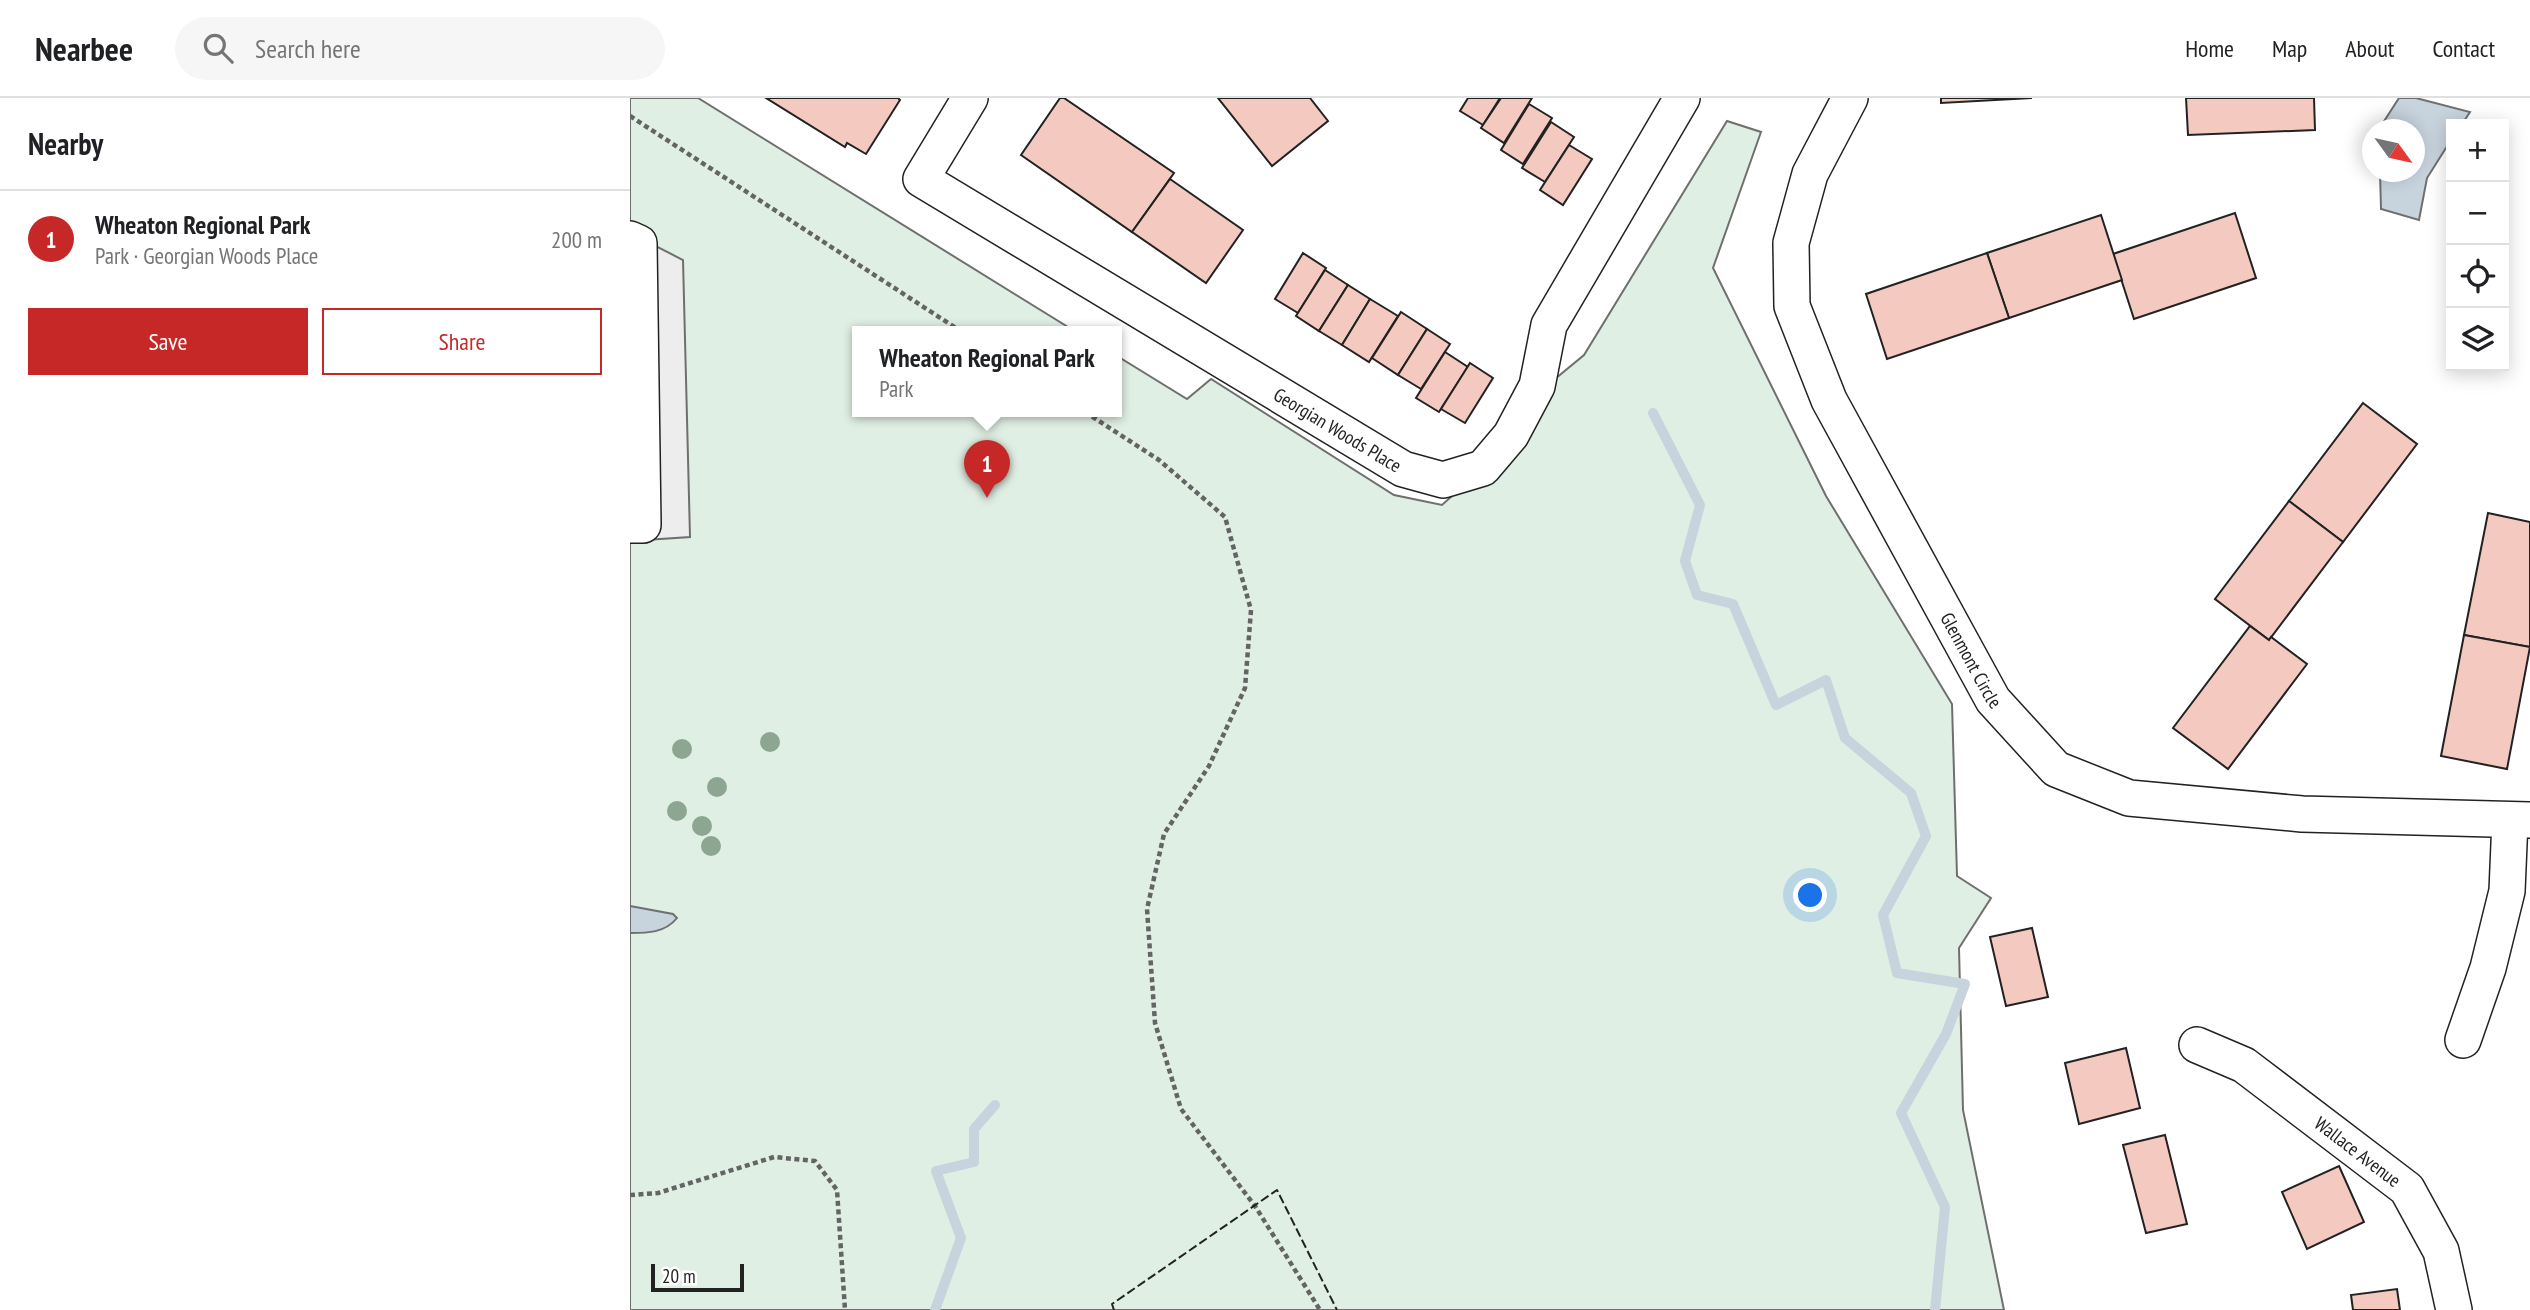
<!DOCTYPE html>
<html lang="en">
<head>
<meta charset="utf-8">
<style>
  body { margin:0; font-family:"PT Sans Narrow",sans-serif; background:#f6f6f6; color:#202124 }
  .controls { position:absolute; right:21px; top:21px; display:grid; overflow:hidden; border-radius:0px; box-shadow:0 4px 18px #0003 }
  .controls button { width:63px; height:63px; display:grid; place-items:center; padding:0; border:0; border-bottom:2px solid #e0e0e0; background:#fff; color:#202124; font:35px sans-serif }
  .compass { position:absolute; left:1732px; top:21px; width:63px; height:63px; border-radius:50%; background:#fff; box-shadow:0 4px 18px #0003; rotate:123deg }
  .scale { position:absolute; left:21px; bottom:18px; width:93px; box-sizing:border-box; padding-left:7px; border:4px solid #222; border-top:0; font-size:19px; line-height:24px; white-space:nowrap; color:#222; -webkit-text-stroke:5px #fff; paint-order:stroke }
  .you { position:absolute; left:1181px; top:798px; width:24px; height:24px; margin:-18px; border:5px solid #fff; border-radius:50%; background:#1a73e8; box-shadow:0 0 0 10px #1a73e833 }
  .badge { display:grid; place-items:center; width:46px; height:46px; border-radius:50%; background:#c62828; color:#fff; font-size:23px; font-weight:700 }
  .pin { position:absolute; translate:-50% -58px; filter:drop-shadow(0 2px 4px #0008) }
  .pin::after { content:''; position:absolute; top:37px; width:24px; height:21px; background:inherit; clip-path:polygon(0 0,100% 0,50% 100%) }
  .popup { position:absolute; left:222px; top:228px; width:270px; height:91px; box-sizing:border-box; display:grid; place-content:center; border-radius:0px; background:#fff; filter:drop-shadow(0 2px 5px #0005); font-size:23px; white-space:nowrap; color:#757577 }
  .popup b { font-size:26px; color:#202124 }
  .popup::after { content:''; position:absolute; left:50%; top:100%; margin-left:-14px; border:14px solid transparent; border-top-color:#fff }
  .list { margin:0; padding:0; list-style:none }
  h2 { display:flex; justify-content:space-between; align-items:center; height:91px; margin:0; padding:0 28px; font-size:30px }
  h2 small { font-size:23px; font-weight:400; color:#757577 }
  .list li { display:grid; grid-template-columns:46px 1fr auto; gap:21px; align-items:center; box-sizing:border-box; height:98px; padding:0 28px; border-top:2px solid #e0e0e0 }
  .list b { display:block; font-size:26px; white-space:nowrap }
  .list p { margin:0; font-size:23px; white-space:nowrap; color:#757577 }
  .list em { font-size:23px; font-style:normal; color:#757577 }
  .actions { display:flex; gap:14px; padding:21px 28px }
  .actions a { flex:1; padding:16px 0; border:2px solid #c62828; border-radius:0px; text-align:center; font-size:24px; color:#c62828 }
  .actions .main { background:#c62828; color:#fff }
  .icon { flex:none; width:38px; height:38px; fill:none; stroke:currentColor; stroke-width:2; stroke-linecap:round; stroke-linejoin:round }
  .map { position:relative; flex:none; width:1900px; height:1212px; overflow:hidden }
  header { display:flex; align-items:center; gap:42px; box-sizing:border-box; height:98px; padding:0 35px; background:#fff; border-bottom:2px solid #e0e0e0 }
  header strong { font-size:33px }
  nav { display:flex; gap:38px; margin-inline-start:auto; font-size:24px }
  .search { width:490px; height:63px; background:#f6f6f6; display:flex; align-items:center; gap:18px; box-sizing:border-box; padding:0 24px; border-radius:38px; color:#757577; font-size:26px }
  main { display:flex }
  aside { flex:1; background:#fff }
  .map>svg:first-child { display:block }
</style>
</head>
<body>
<header>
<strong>Nearbee</strong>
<div class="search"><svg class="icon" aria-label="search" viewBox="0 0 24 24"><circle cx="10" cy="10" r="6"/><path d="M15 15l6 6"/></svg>Search here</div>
<nav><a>Home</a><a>Map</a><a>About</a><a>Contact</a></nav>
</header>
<main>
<aside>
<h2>Nearby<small></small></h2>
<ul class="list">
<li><span class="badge">1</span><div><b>Wheaton Regional Park</b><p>Park · Georgian Woods Place</p></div><em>200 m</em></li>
</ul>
<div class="actions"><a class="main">Save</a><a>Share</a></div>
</aside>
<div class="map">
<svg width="1900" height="1212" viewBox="0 0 1900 1212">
  <rect width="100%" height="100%" fill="#fff"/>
  <polygon fill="#e0efe3" stroke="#6f6f6f" stroke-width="2" points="0,0 68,0 446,234 228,234 228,314 486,314 487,258 557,301 581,281 764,397 812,407 853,370 925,281 954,257 1097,23 1131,34 1083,170 1196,398 1322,606 1327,778 1361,800 1329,850 1333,1012 1374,1212 0,1212"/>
  <polygon fill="#ededed" stroke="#6f6f6f" stroke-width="2" points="0,135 53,162 60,439 0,443"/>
  <g fill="#c7d3dd" stroke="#6f6f6f" stroke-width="2">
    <polygon points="1769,0 1786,0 1840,14 1832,26 1821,26 1821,42 1797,80 1789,122 1751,111 1750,74 1784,74 1784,32 1749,31"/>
    <path d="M0 808 43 816 47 820C35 835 17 835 0 835Z"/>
  </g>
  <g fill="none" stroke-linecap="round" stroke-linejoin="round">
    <g stroke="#c7d3dd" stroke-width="10">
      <polyline points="1023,315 1070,407 1055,463 1067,497 1103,506 1146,607 1196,582 1215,640 1281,695 1296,738 1253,817 1267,875 1335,886 1316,936 1271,1015 1315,1109 1305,1212"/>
      <polyline points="305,1212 331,1140 306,1073 344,1064 344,1031 365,1007"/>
    </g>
  </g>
  <g fill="#f3c9c0" stroke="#222" stroke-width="2">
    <polygon points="136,0 268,0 270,2 236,56 217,45 215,49"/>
    <polygon points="430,0 434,0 544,75 502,134 391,57"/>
    <polygon points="588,0 680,0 698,23 642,68"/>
    <polygon points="838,0 870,0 853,27 830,13"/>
    <polygon points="871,0 902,0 874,45 851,30"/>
    <polygon points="1311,0 1402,0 1311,5"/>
    <polygon points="1556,0 1684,0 1685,32 1558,37"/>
    <polygon points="899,6 922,20 893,66 871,52"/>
    <polygon points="921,24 944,39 915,84 892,70"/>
    <polygon points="939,47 962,61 933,107 910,92"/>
    <polygon points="540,81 613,132 576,185 502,134"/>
    <polygon points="1605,115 1626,180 1504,221 1483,156"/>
    <polygon points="1471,117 1492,182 1379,220 1357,155"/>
    <polygon points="673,155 696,170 668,215 645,201"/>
    <polygon points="1357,155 1379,220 1257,261 1236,196"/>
    <polygon points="695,172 718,187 689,233 666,218"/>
    <polygon points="718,187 740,201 712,247 689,233"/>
    <polygon points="740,201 768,218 739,264 712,247"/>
    <polygon points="771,214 797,231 768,277 742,260"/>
    <polygon points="797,231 820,246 791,291 768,277"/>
    <polygon points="815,254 838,269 809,314 786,300"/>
    <polygon points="840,265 863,280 835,325 811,311"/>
    <polygon points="1733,305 1787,346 1713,444 1659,403"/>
    <polygon points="1659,403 1713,444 1639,542 1585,501"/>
    <polygon points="1858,415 1900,424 1900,549 1834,537"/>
    <polygon points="1620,528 1639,542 1641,539 1677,566 1598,671 1543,630"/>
    <polygon points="1834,537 1900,549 1877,671 1811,658"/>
    <polygon points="1402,830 1418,899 1376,908 1360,839"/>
    <polygon points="1496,950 1510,1010 1449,1026 1435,965"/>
    <polygon points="1535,1037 1557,1126 1516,1135 1493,1047"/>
    <polygon points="1709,1068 1734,1124 1677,1151 1652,1094"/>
    <polygon points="1767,1191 1770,1212 1723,1212 1721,1197"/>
  </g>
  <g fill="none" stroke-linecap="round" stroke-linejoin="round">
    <g stroke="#222" stroke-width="38">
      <g id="minor">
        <path id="s1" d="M340 0 291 81 773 371 813 382 853 370 881 337 907 288 919 227 1052 0"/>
        <path id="s2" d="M1220 0 1180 76 1161 145 1162 208 1199 302 1363 602 1426 671 1499 700 1672 716 1900 722"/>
        <polyline points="0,141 9,145 13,427 0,427"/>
        <polyline points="1833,942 1858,870 1877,793 1880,722"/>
        <path id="s3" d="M1567 947 1614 967 1777 1091 1811 1153 1824 1212"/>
      </g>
    </g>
    <g stroke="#646464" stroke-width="4.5" stroke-dasharray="5 3.5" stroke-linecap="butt">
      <polyline points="0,18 332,234"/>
      <polyline points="455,314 529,362 595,419 621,512 615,590 579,668 534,736 517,811 525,925 551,1011 625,1108 690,1212"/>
      <polyline points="0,1097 28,1095 144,1059 185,1063 207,1092 215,1212"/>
    </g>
    <use href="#minor" stroke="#fff" stroke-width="35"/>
    <polyline stroke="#222" stroke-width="2" stroke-dasharray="9 3.5" stroke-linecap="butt" points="484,1212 482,1206 647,1092 707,1212"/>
  </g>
  <g fill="#8da692">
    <circle cx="140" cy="644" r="10"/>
    <circle cx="52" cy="651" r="10"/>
    <circle cx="87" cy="689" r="10"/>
    <circle cx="47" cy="713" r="10"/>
    <circle cx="72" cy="728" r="10"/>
    <circle cx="81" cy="748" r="10"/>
  </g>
  <g text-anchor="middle" stroke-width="5" stroke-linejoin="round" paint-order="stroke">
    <g font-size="19" fill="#222" stroke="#fff">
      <text dy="7" stroke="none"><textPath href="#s1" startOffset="581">Georgian Woods Place</textPath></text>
      <text dy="7" stroke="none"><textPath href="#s2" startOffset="618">Glenmont Circle</textPath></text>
      <text dy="7" stroke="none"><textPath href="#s3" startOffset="194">Wallace Avenue</textPath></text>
    </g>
  </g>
</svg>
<div class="controls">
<button>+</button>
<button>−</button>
<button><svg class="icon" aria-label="locate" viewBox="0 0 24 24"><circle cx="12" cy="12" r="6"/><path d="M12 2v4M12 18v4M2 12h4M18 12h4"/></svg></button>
<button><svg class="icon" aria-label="layers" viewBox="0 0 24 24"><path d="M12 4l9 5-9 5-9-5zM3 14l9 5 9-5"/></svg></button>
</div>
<svg class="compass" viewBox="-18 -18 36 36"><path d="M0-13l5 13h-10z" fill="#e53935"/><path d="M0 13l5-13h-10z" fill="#757577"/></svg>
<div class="scale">20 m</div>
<div class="you"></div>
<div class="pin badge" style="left:357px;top:400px">1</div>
<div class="popup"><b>Wheaton Regional Park</b>Park</div>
</div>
</main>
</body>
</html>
